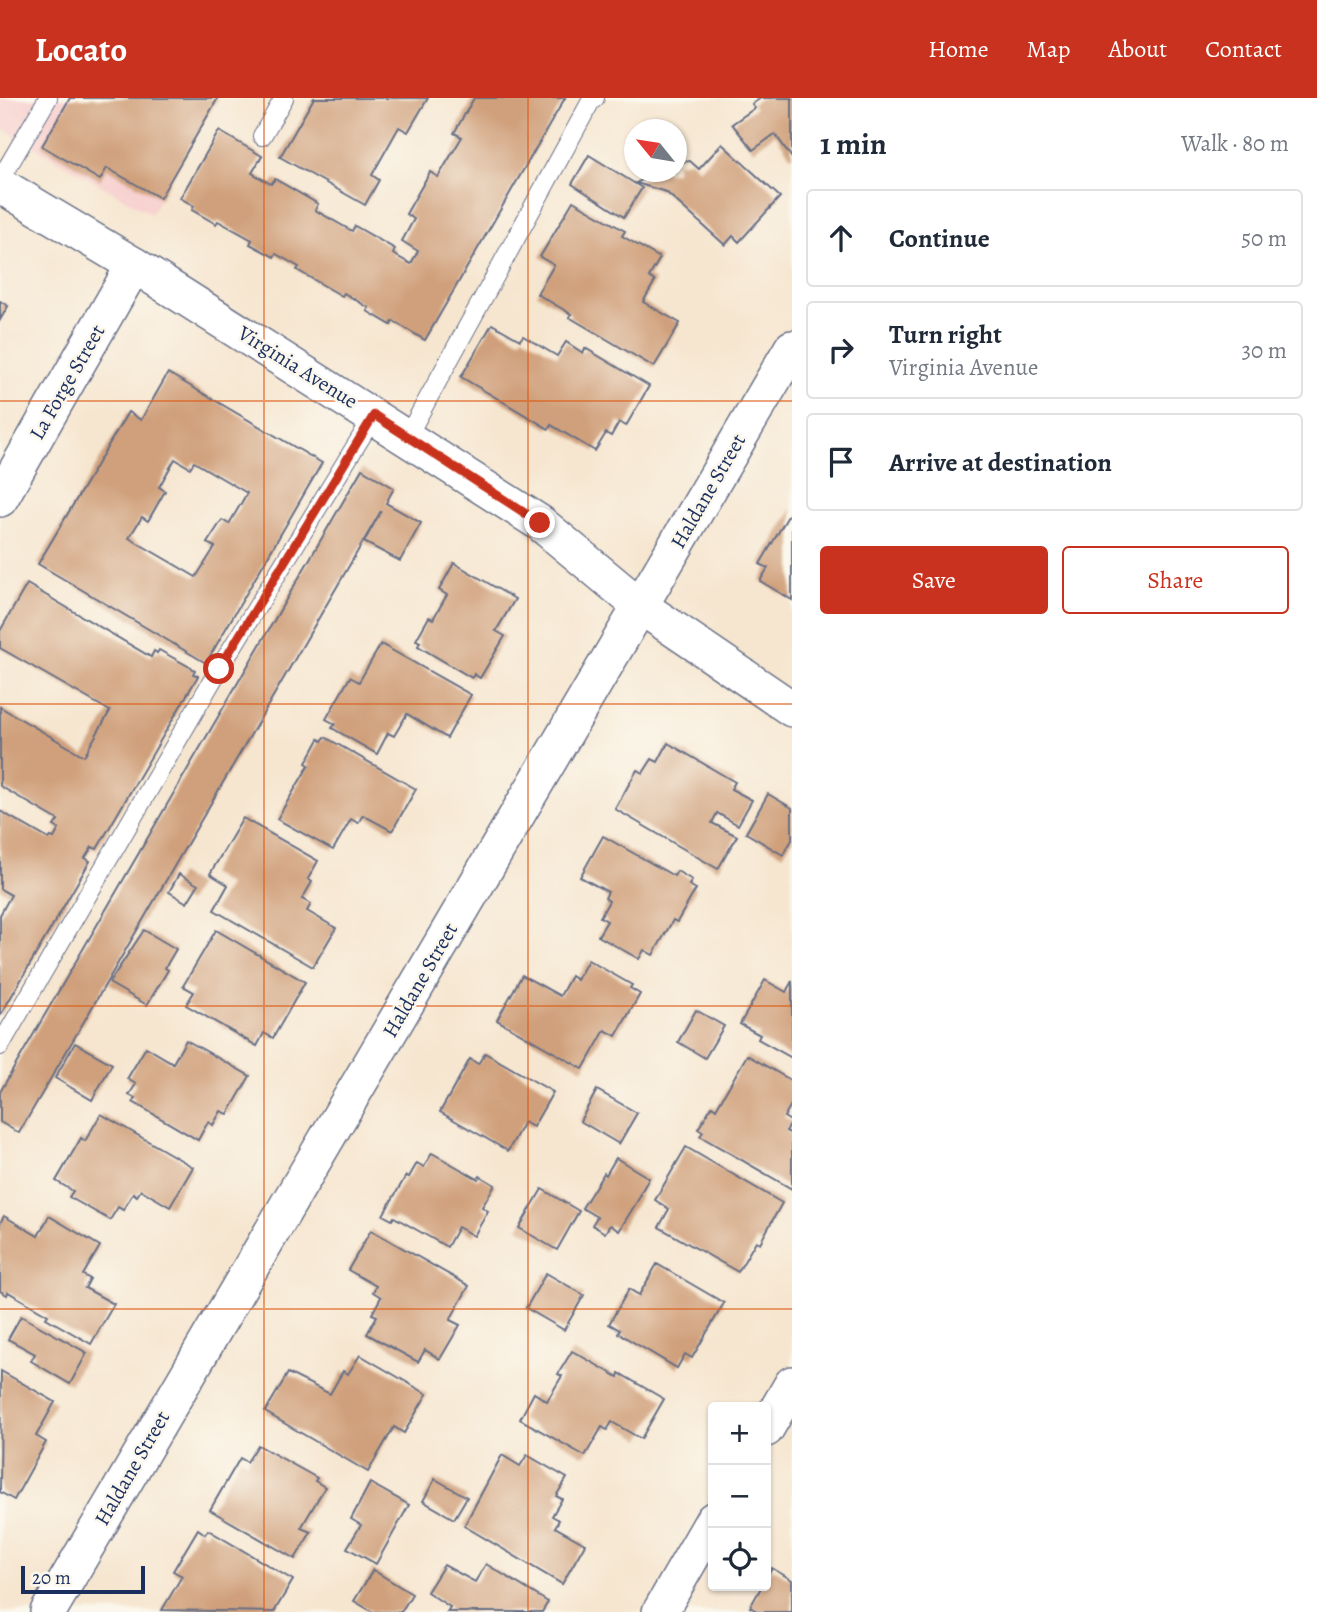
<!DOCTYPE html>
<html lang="en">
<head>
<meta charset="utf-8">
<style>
  body { margin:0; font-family:Alegreya,serif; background:#f6f6f7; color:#1f2937 }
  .controls { position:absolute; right:21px; bottom:21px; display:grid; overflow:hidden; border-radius:7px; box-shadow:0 2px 5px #0004 }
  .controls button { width:63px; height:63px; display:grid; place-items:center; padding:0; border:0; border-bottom:2px solid #e0e1e3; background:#fff; color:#1f2937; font:35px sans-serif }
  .compass { position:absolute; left:624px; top:21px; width:63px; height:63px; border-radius:50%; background:#fff; box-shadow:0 2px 5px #0004; rotate:300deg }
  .scale { position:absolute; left:21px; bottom:18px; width:124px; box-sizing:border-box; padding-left:7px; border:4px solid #1b2f5e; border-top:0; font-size:19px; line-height:24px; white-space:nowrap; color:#1b2f5e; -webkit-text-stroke:5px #fbf7ec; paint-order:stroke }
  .stop { position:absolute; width:21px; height:21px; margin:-16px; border:5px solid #c8321e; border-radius:50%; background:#fff }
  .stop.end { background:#c8321e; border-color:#fff; box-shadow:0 2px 7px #0008 }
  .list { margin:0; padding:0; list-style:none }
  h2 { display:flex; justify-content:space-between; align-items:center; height:91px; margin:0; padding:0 28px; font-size:30px }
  h2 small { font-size:23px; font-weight:400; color:#747a83 }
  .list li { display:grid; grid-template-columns:46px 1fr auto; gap:21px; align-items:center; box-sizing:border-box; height:98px; margin:0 14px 14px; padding:0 14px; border:2px solid #e0e1e3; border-radius:7px }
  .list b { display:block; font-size:26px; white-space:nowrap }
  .list p { margin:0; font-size:23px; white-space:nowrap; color:#747a83 }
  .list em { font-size:23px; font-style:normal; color:#747a83 }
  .actions { display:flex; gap:14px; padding:21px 28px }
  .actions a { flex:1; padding:16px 0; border:2px solid #c8321e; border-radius:7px; text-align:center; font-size:24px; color:#c8321e }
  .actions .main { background:#c8321e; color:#fff }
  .icon { flex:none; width:38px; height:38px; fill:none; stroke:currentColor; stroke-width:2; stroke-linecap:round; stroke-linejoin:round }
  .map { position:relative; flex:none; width:792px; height:1514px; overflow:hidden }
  header { display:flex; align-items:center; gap:42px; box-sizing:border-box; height:98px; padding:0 35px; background:#c8321e; color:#fff }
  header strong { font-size:33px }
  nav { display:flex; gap:38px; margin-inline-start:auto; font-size:24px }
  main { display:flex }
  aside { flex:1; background:#fff }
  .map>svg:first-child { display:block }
</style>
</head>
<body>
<header>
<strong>Locato</strong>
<nav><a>Home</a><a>Map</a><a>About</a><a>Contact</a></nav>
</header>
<main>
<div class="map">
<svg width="792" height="1514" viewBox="0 0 792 1514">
  <rect width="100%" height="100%" fill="#fbf7ec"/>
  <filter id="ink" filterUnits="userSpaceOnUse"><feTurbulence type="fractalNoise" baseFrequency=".0143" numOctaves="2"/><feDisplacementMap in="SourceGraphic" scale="14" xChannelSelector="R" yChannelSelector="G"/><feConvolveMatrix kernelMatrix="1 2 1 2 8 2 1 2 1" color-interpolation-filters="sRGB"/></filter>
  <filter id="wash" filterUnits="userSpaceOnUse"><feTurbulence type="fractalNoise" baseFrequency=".00686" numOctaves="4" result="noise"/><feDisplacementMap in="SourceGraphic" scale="28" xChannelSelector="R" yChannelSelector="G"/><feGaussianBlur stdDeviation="1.57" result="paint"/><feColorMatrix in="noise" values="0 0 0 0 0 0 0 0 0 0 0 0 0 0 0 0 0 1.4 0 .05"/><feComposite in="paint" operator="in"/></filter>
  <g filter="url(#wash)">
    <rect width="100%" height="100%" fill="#f6e6d0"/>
    <polygon fill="#f7d0cf" points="0,0 217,0 151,116 0,29"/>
    <g id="blocks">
      <g fill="#d0a07c" fill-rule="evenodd">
        <polygon points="70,0 218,0 160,100 107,70 100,82 42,48"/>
        <polygon points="314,0 428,0 408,34 399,29 372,77 379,82 365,107 280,59"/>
        <polygon points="474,0 565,0 425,242 393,223 391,227 367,213 369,210 344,195 342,198 297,172 299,169 276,156 274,159 250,146 252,142 218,123 216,126 192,112 194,108 180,100 219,33 262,58 252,75 271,86 275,81 318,106 315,112 352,133 355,128 395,151 393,156 411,166 418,153 402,143 414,121 406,116 430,74 438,79 462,39 454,35"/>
        <polygon points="761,0 792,0 792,60 775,36 753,52 732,26 755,10 752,6"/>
        <polygon points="722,46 780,99 739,144 733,138 725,147 666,94 636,85 657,74 676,74 676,65 690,63 699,71"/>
        <polygon points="589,57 642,90 624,119 572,86"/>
        <polygon points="573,103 625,133 622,138 660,160 649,179 655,183 643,204 680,225 654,269 569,219 571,216 537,196 554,167 540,159"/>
        <polygon points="0,203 8,208 0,222"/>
        <polygon points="492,226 520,242 523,238 557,258 566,244 583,255 585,250 649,288 626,328 619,324 611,338 606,335 595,353 551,327 549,331 461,279"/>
        <path d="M168 275 322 365 206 565 38 466 128 314 141 322ZM175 361 190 370 194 364 247 395 229 426 222 422 207 445 215 449 196 479 129 440 142 419 148 423 165 393 159 389Z"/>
        <polygon points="362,371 394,390 386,405 421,425 400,463 364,444 381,413 19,1035 0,1024 0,994"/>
        <polygon points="792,411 792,502 760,483 768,470 760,466"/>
        <polygon points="454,465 515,501 496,533 505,538 480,580 474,576 472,580 418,548 420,544 416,542 429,519 433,521 447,497 439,492"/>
        <polygon points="27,486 151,559 154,553 157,555 159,552 195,572 193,576 198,578 97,751 92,749 85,760 90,763 0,918 0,817 11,797 0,791 0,713 49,741 51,739 54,740 59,731 54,728 58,722 0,688 0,609 84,658 110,613 0,550 0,533"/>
        <polygon points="381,546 471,597 447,640 407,616 394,638 388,635 377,656 332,630 335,626 326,621 350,579 359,584"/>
        <polygon points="325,639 416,691 392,733 363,717 358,725 351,721 333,752 277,721 309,667 306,665 319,641 322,643"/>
        <polygon points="668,645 735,684 731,691 752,702 738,727 717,715 712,725 737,738 718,771 615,711 637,672 643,675 652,661 658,664"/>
        <polygon points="768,696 792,710 792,742 783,757 746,735"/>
        <polygon points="243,720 318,763 308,781 312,784 302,801 311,806 307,813 336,830 313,869 214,812 228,787 210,776"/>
        <polygon points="603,738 674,778 677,773 692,782 689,787 696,791 677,824 673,822 653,857 644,852 639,861 598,838 607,823 600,819 609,803 605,800 608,794 580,779"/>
        <polygon points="179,776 198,787 187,805 169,794"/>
        <polygon points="144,832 176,851 165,870 168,872 147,907 109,885"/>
        <polygon points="216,832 305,884 273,940 264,935 257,948 186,907 194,894 183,888"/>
        <polygon points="588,862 632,887 630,890 640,896 616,938 605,932 583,971 497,922 522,877 560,898 571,878 577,882"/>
        <polygon points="765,882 786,894 792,883 792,960 758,941 760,937 740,926"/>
        <polygon points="696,912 724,928 705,960 678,944"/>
        <polygon points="186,942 250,978 228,1016 221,1013 213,1027 208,1024 198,1042 133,1004 135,1000 129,997 136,986 127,981 146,949 173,965"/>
        <polygon points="75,945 112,966 92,1002 55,980"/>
        <polygon points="485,955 553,994 533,1029 524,1024 508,1053 440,1014 470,961 478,966"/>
        <polygon points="747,957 792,983 792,1005 784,1019 792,1024 786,1033 792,1036 792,1091 700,1038 703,1034 698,1031 712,1008 716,1011"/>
        <polygon points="597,992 637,1015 619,1046 580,1023"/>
        <polygon points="101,1016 193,1069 170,1109 141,1092 137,1098 133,1095 123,1112 118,1109 110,1122 69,1099 73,1093 56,1083 81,1040 85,1043"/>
        <polygon points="686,1049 782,1105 760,1145 756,1143 738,1174 659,1129 669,1111 655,1102"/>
        <polygon points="432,1055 478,1081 480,1078 495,1087 482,1109 488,1113 474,1138 458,1129 447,1149 394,1119 392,1122 383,1117 406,1078 409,1079 417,1065 424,1069"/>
        <polygon points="616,1060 649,1080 640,1096 641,1097 619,1133 610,1127 605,1135 592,1127 597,1119 582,1110 604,1075 606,1077"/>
        <polygon points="542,1091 579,1113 557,1152 519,1130"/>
        <polygon points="4,1118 38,1138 49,1118 100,1148 83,1177 90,1181 85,1190 114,1206 91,1246 46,1220 48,1217 8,1194 7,1197 0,1193 0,1125"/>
        <polygon points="371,1132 469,1188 450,1222 460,1227 440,1261 425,1252 418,1264 367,1236 377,1218 372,1216 381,1199 373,1194 376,1188 348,1172"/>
        <polygon points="657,1166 724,1205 692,1260 685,1256 677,1270 618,1235 620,1232 609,1226 629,1191 639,1197"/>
        <polygon points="546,1175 584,1197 564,1232 526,1210"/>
        <polygon points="21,1218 87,1255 70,1286 31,1263 35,1256 8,1241"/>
        <polygon points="572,1253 618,1279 619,1275 664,1301 641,1341 612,1324 607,1332 602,1329 585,1358 520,1321 534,1295 547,1303 562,1278 558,1276"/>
        <polygon points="360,1257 427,1296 404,1335 394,1329 368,1374 265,1314 288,1275 330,1296 343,1273 348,1276"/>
        <polygon points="1,1273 55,1304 36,1338 46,1344 14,1402 0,1394"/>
        <polygon points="258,1347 317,1380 315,1383 325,1389 301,1430 311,1434 295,1461 210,1412 240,1360 247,1364"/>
        <polygon points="502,1357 520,1368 527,1357 567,1380 556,1398 562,1401 552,1418 559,1422 555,1429 585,1446 562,1486 464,1428"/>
        <polygon points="435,1381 467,1399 454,1421 423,1403"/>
        <polygon points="370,1385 409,1407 376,1466 347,1450 361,1427 351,1421"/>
        <polygon points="198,1431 205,1436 208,1432 293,1482 274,1514 162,1512 182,1478 173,1473"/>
        <polygon points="486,1466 548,1504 542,1514 447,1514 450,1509 427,1494 444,1467 475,1484"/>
        <polygon points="772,1470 792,1482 792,1514 759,1514 750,1509 762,1488 766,1488 766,1481"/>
        <polygon points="373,1472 412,1496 401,1514 373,1514 354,1503"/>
      </g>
    </g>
  </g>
  <g filter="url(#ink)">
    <use href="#blocks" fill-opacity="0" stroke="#686f86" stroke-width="2"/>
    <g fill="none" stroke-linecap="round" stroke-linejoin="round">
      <g stroke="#686f86" stroke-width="20">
        <g id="lane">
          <polyline points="262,38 284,0"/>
          <polyline points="0,82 48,0"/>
          <polyline points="407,339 591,3 595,0"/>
          <polyline points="0,948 219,571 374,318"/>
        </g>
      </g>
      <g stroke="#686f86" stroke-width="38">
        <g id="street">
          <polyline points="0,87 134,167 540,425 640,508 792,611"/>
          <polyline points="0,401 134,167"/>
          <polyline points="766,1331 792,1286"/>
          <polyline points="48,1514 792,250"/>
          <polyline points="660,1514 713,1422"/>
        </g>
      </g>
      <use href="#lane" stroke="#fff" stroke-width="18"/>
      <use href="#street" stroke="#fff" stroke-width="35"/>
    </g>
  </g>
  <g fill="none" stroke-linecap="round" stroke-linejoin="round" filter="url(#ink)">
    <polyline stroke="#c8321e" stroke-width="9" points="219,571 374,317 540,425"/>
  </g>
  <path fill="none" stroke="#de5710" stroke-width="2" stroke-opacity="0.55" d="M264 0V1514M528 0V1514M0 303H792M0 606H792M0 908H792M0 1211H792"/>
  <g text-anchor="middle" stroke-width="5" stroke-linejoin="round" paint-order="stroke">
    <g font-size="21" fill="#1b2f5e" stroke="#fbf7ec">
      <text transform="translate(298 269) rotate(32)" y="7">Virginia Avenue</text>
      <text transform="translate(67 284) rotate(-60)" y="7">La Forge Street</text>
      <text transform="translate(708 393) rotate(-60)" y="7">Haldane Street</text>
      <text transform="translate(420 882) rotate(-60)" y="7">Haldane Street</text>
      <text transform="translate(132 1370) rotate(-60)" y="7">Haldane Street</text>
    </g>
  </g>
</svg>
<div class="controls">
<button>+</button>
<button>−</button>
<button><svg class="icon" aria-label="locate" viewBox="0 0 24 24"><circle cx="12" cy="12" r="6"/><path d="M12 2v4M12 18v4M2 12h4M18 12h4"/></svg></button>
</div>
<svg class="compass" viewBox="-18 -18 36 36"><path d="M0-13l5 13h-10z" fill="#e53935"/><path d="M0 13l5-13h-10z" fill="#747a83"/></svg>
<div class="scale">20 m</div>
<div class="stop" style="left:219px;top:571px"></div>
<div class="stop end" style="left:540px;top:425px"></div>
</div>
<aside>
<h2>1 min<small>Walk · 80 m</small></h2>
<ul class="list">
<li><svg class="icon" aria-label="ahead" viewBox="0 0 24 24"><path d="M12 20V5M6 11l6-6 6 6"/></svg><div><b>Continue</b></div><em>50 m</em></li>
<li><svg class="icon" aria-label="right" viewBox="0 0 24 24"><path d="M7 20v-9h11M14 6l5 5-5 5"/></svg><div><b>Turn right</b><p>Virginia Avenue</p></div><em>30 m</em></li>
<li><svg class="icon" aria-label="arrive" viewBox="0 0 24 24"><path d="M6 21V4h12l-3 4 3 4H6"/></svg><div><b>Arrive at destination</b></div></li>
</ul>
<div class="actions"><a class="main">Save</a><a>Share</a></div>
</aside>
</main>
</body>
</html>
